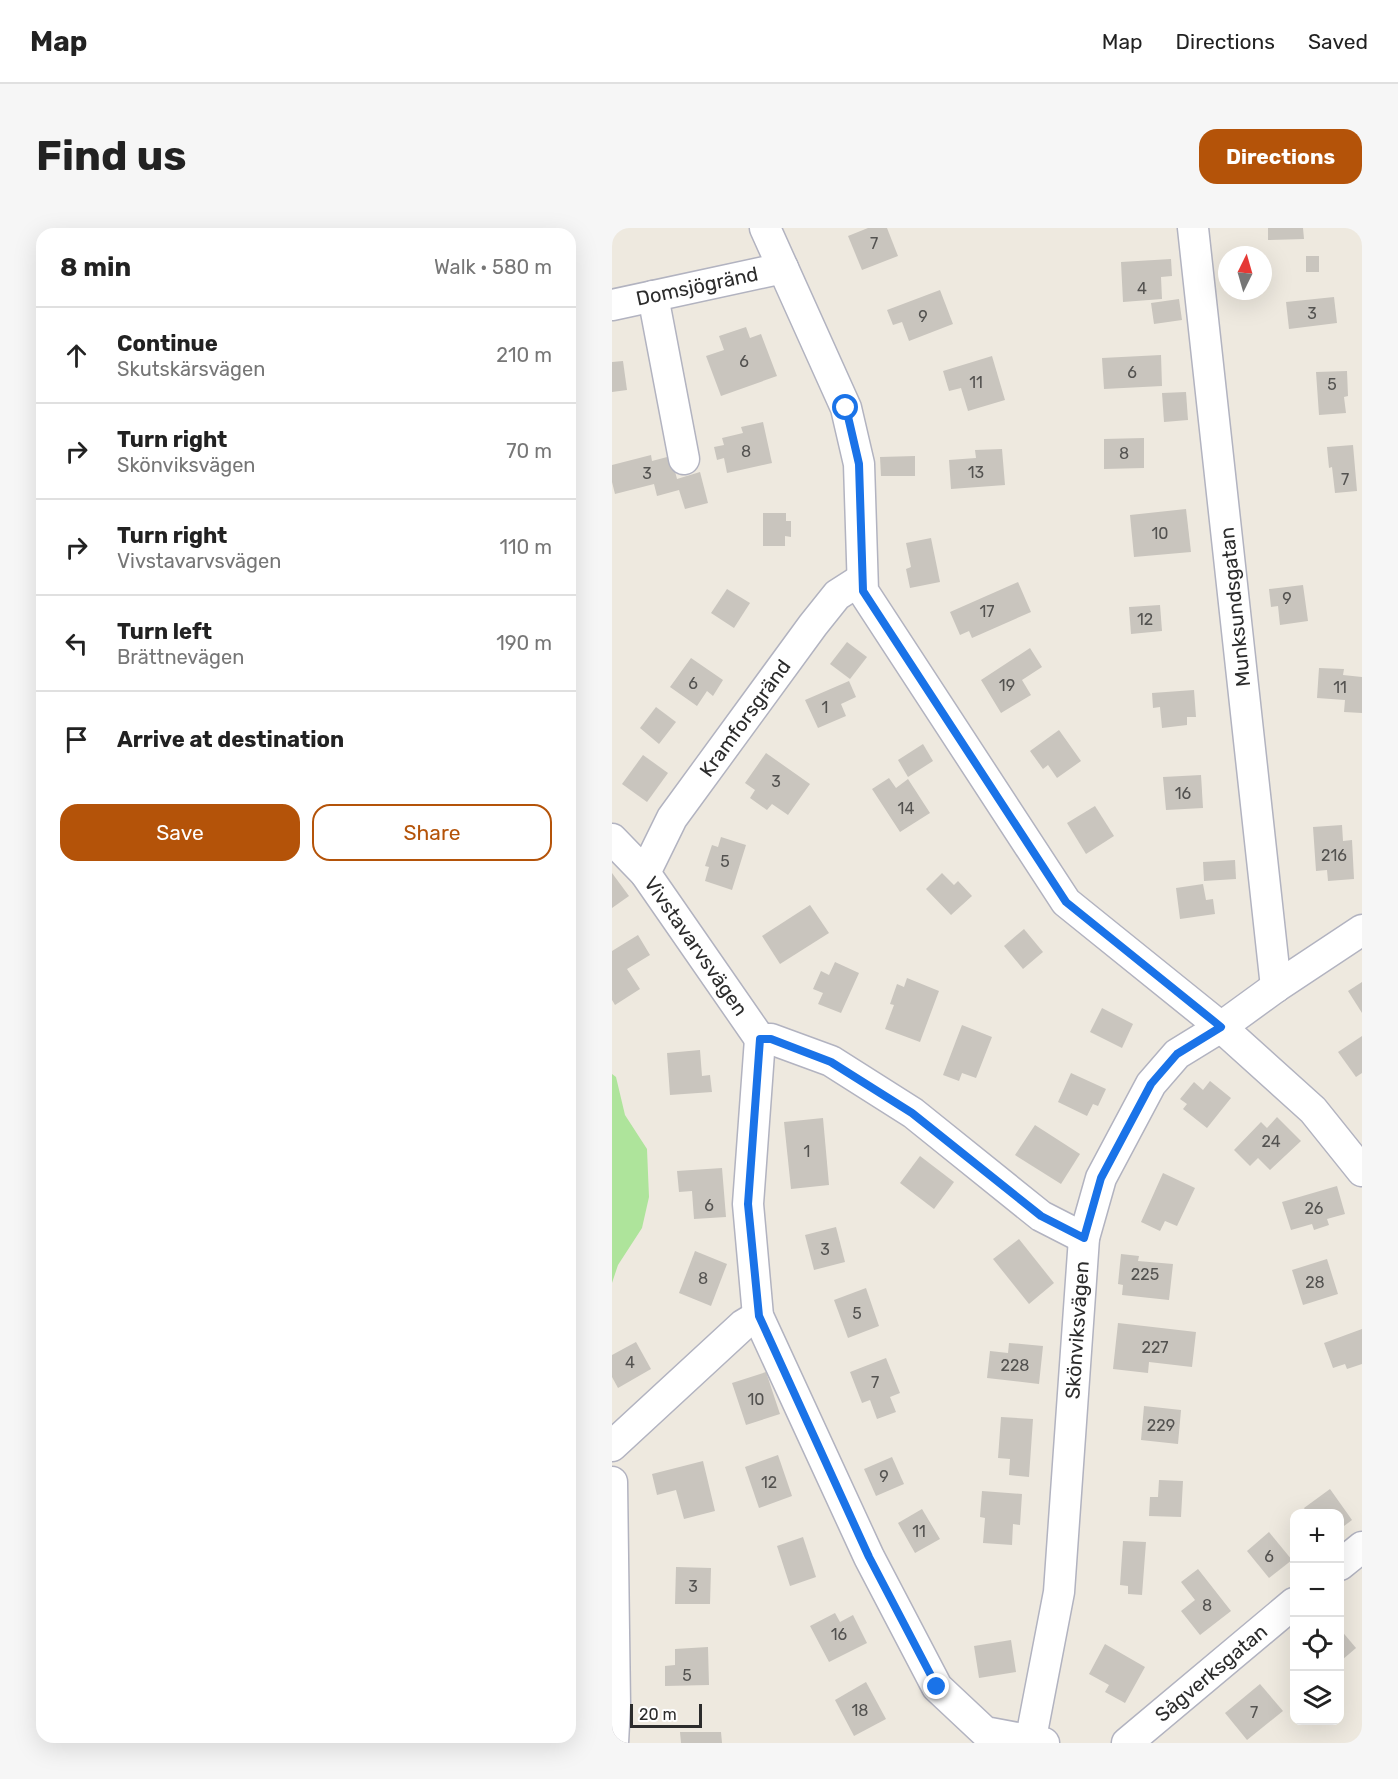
<!DOCTYPE html>
<html lang="en">
<head>
<meta charset="utf-8">
<style>
  body { margin:0; font-family:Rubik,sans-serif; background:#f6f6f6; color:#222 }
  .controls { position:absolute; right:18px; bottom:18px; display:grid; overflow:hidden; border-radius:12px; box-shadow:0 6px 24px #0002 }
  .controls button { width:54px; height:54px; display:grid; place-items:center; padding:0; border:0; border-bottom:2px solid #e0e0e0; background:#fff; color:#222; font:30px sans-serif }
  .compass { position:absolute; left:606px; top:18px; width:54px; height:54px; border-radius:50%; background:#fff; box-shadow:0 6px 24px #0002; rotate:5deg }
  .scale { position:absolute; left:18px; bottom:15px; width:72px; box-sizing:border-box; padding-left:6px; border:3px solid #2c2c2c; border-top:0; font-size:16px; line-height:21px; white-space:nowrap; color:#2c2c2c; -webkit-text-stroke:4px #fff; paint-order:stroke }
  .stop { position:absolute; width:18px; height:18px; margin:-14px; border:4px solid #1a73e8; border-radius:50%; background:#fff }
  .stop.end { background:#1a73e8; border-color:#fff; box-shadow:0 2px 6px #0008 }
  .list { margin:0; padding:0; list-style:none }
  h2 { display:flex; justify-content:space-between; align-items:center; height:78px; margin:0; padding:0 24px; font-size:26px }
  h2 small { font-size:20px; font-weight:400; color:#767676 }
  .list li { display:grid; grid-template-columns:39px 1fr auto; gap:18px; align-items:center; box-sizing:border-box; height:96px; padding:0 24px; border-top:2px solid #e0e0e0 }
  .list b { display:block; font-size:22px; white-space:nowrap }
  .list p { margin:0; font-size:20px; white-space:nowrap; color:#767676 }
  .list em { font-size:20px; font-style:normal; color:#767676 }
  .actions { display:flex; gap:12px; padding:18px 24px }
  .actions a { flex:1; padding:14px 0; border:2px solid #b45309; border-radius:18px; text-align:center; font-size:21px; color:#b45309 }
  .actions .main { background:#b45309; color:#fff }
  .icon { flex:none; width:33px; height:33px; fill:none; stroke:currentColor; stroke-width:2; stroke-linecap:round; stroke-linejoin:round }
  .map { position:relative; flex:none; width:750px; height:1515px; overflow:hidden; border-radius:18px }
  header { display:flex; align-items:center; gap:36px; box-sizing:border-box; height:84px; padding:0 30px; background:#fff; border-bottom:2px solid #e0e0e0 }
  header strong { font-size:28px }
  nav { display:flex; gap:33px; margin-inline-start:auto; font-size:21px }
  .intro { display:flex; align-items:center; justify-content:space-between; box-sizing:border-box; height:144px; padding:0 36px }
  h1 { margin:0; font-size:42px }
  .button { padding:15px 27px; border-radius:18px; background:#b45309; color:#fff; font-size:21px; font-weight:700 }
  main { display:flex; gap:36px; padding:0 36px }
  aside { flex:1; background:#fff; border-radius:18px; box-shadow:0 6px 24px #0002 }
  .map>svg:first-child { display:block }
</style>
</head>
<body>
<header>
<strong>Map</strong>
<nav><a>Map</a><a>Directions</a><a>Saved</a></nav>
</header>
<div class="intro"><h1>Find us</h1><a class="button">Directions</a></div>
<main>
<aside>
<h2>8 min<small>Walk · 580 m</small></h2>
<ul class="list">
<li><svg class="icon" aria-label="ahead" viewBox="0 0 24 24"><path d="M12 20V5M6 11l6-6 6 6"/></svg><div><b>Continue</b><p>Skutskärsvägen</p></div><em>210 m</em></li>
<li><svg class="icon" aria-label="right" viewBox="0 0 24 24"><path d="M7 20v-9h11M14 6l5 5-5 5"/></svg><div><b>Turn right</b><p>Skönviksvägen</p></div><em>70 m</em></li>
<li><svg class="icon" aria-label="right" viewBox="0 0 24 24"><path d="M7 20v-9h11M14 6l5 5-5 5"/></svg><div><b>Turn right</b><p>Vivstavarvsvägen</p></div><em>110 m</em></li>
<li><svg class="icon" aria-label="left" viewBox="0 0 24 24"><path d="M17 20v-9H6M10 6l-5 5 5 5"/></svg><div><b>Turn left</b><p>Brättnevägen</p></div><em>190 m</em></li>
<li><svg class="icon" aria-label="arrive" viewBox="0 0 24 24"><path d="M6 21V4h12l-3 4 3 4H6"/></svg><div><b>Arrive at destination</b></div></li>
</ul>
<div class="actions"><a class="main">Save</a><a>Share</a></div>
</aside>
<div class="map">
<svg width="750" height="1515" viewBox="0 0 750 1515">
  <rect width="100%" height="100%" fill="#eee9df"/>
  <polygon fill="#aee49b" points="0,846 4,849 13,887 35,921 37,969 30,1000 6,1037 0,1055"/>
  <g fill="#c9c5be">
    <polygon points="256,0 275,0 286,28 250,42 236,8"/>
    <polygon points="656,0 691,0 692,11 656,12"/>
    <rect x="694" y="28" width="13" height="16"/>
    <polygon points="559,31 560,48 549,49 550,71 511,74 509,34"/>
    <polygon points="328,62 341,96 297,113 290,94 281,97 275,82"/>
    <polygon points="722,69 725,95 677,101 674,74"/>
    <polygon points="567,71 570,92 542,96 539,75"/>
    <polygon points="134,99 138,110 149,106 165,148 109,168 94,128 112,122 107,108"/>
    <polygon points="549,127 550,158 492,161 490,130"/>
    <polygon points="380,128 393,172 356,183 349,160 337,163 331,143"/>
    <polygon points="11,133 15,162 0,164 0,134"/>
    <polygon points="735,143 736,168 732,169 734,185 707,187 704,144"/>
    <polygon points="574,164 576,192 552,194 550,165"/>
    <polygon points="151,194 160,235 115,245 112,230 105,232 102,219 112,217 110,210 131,205 129,199"/>
    <polygon points="532,210 532,240 492,241 492,211"/>
    <polygon points="741,217 745,263 723,265 720,239 717,240 715,219"/>
    <polygon points="390,221 393,257 339,261 337,232 364,230 363,222"/>
    <polygon points="39,227 40,233 59,228 65,251 88,244 96,275 73,281 67,262 45,268 42,256 3,266 0,254 0,237"/>
    <polygon points="303,228 303,248 269,248 268,229"/>
    <polygon points="574,281 579,324 522,329 518,287"/>
    <polygon points="151,285 174,285 174,293 179,293 179,309 173,308 173,318 151,318"/>
    <polygon points="319,310 328,354 298,360 294,341 299,339 294,315"/>
    <polygon points="406,354 419,384 360,410 357,403 348,407 338,384"/>
    <polygon points="691,357 696,393 668,397 666,378 659,379 657,361"/>
    <polygon points="115,361 138,375 122,400 99,385"/>
    <polygon points="548,377 550,403 519,406 517,379"/>
    <polygon points="235,414 255,429 238,451 218,436"/>
    <polygon points="418,420 430,439 410,452 419,467 389,485 369,452"/>
    <polygon points="79,430 111,452 101,468 95,463 85,478 58,459"/>
    <polygon points="707,440 732,441 731,447 750,449 750,485 732,484 733,472 705,470"/>
    <polygon points="237,453 244,469 229,476 234,488 206,500 193,472"/>
    <polygon points="582,462 584,489 575,489 575,497 550,500 548,479 541,480 540,465"/>
    <polygon points="44,479 64,494 47,516 28,500"/>
    <polygon points="447,502 469,533 445,550 436,537 431,541 418,523"/>
    <polygon points="311,516 321,533 296,549 286,532"/>
    <polygon points="154,525 198,556 176,587 160,576 155,582 138,570 143,562 133,555"/>
    <polygon points="31,527 56,545 35,574 10,556"/>
    <polygon points="589,547 591,580 554,582 551,549"/>
    <polygon points="277,550 284,560 296,551 318,585 288,604 260,561"/>
    <polygon points="483,578 502,608 474,626 455,595"/>
    <polygon points="730,597 731,613 740,612 742,651 716,653 715,642 704,643 701,599"/>
    <polygon points="109,609 134,617 120,662 93,653 97,639 93,638 100,617 106,619"/>
    <polygon points="623,632 624,651 592,653 591,634"/>
    <polygon points="0,645 17,668 0,680"/>
    <polygon points="330,645 342,657 346,653 360,668 339,687 314,661"/>
    <polygon points="591,656 594,672 601,671 603,686 568,691 564,660"/>
    <polygon points="198,677 217,705 168,736 150,708"/>
    <polygon points="412,701 431,724 411,741 392,718"/>
    <polygon points="26,707 38,727 15,741 28,761 3,777 0,772 0,723"/>
    <polygon points="223,734 247,745 229,785 206,776 211,765 201,761 209,743 217,747"/>
    <polygon points="295,750 327,763 308,814 273,801 282,777 278,776 285,756 292,759"/>
    <polygon points="750,754 750,785 736,763"/>
    <polygon points="490,780 521,796 510,820 478,804"/>
    <polygon points="350,797 380,809 364,850 350,845 347,853 331,847"/>
    <polygon points="750,808 750,845 744,849 726,824"/>
    <polygon points="88,822 90,848 98,847 100,864 58,867 55,825"/>
    <polygon points="459,845 494,861 486,878 481,876 475,888 446,874"/>
    <polygon points="598,853 619,870 595,900 571,881 575,876 568,871 582,854 591,862"/>
    <polygon points="665,889 689,913 658,942 646,930 638,938 622,922 649,894 655,900"/>
    <polygon points="211,890 217,957 179,961 172,894"/>
    <polygon points="423,897 468,926 449,956 403,927"/>
    <polygon points="308,928 342,954 322,981 288,955"/>
    <polygon points="110,940 114,989 82,991 80,963 67,964 65,943"/>
    <polygon points="551,945 583,960 565,998 553,993 548,1003 529,994"/>
    <polygon points="725,958 733,986 715,991 717,997 702,1002 700,996 679,1002 670,974"/>
    <polygon points="224,999 233,1034 202,1042 193,1007"/>
    <polygon points="407,1011 442,1055 417,1076 381,1031"/>
    <polygon points="83,1023 115,1036 99,1078 67,1065"/>
    <polygon points="509,1026 527,1028 526,1033 561,1036 557,1072 510,1067 511,1057 506,1056"/>
    <polygon points="715,1031 726,1066 691,1077 680,1042"/>
    <polygon points="254,1060 267,1098 236,1110 222,1072"/>
    <polygon points="506,1095 584,1104 580,1139 537,1134 536,1145 501,1141"/>
    <polygon points="750,1101 750,1136 735,1141 733,1136 721,1140 712,1115"/>
    <polygon points="24,1114 39,1141 6,1160 0,1149 0,1127"/>
    <polygon points="397,1115 431,1118 427,1156 375,1150 378,1123 396,1125"/>
    <polygon points="274,1130 288,1165 278,1169 284,1184 265,1191 258,1172 250,1175 238,1144"/>
    <polygon points="154,1144 168,1186 134,1197 120,1155"/>
    <polygon points="532,1178 569,1182 566,1216 529,1212"/>
    <polygon points="389,1189 421,1191 417,1249 397,1247 398,1231 386,1230"/>
    <polygon points="166,1227 180,1268 147,1280 133,1239"/>
    <polygon points="280,1229 292,1256 264,1268 252,1241"/>
    <polygon points="91,1233 103,1283 72,1291 64,1262 45,1267 40,1246"/>
    <polygon points="547,1252 571,1253 569,1289 537,1288 538,1269 546,1269"/>
    <polygon points="718,1261 740,1292 728,1301 728,1286 696,1286 692,1280"/>
    <polygon points="370,1263 410,1266 408,1297 401,1296 400,1317 371,1315 373,1290 368,1289"/>
    <polygon points="310,1281 328,1311 303,1325 286,1295"/>
    <polygon points="657,1304 680,1332 657,1350 635,1323"/>
    <polygon points="191,1309 204,1349 178,1358 165,1318"/>
    <polygon points="511,1313 534,1314 530,1367 516,1366 516,1358 508,1357"/>
    <polygon points="64,1339 99,1340 98,1376 63,1376"/>
    <polygon points="586,1341 619,1383 588,1407 569,1383 583,1372 569,1354"/>
    <polygon points="223,1385 228,1394 241,1387 255,1415 217,1434 198,1398"/>
    <polygon points="728,1401 744,1420 730,1432 728,1429"/>
    <polygon points="399,1412 404,1444 367,1450 362,1418"/>
    <polygon points="493,1416 533,1439 513,1475 493,1464 497,1457 477,1446"/>
    <polygon points="96,1419 97,1457 53,1458 53,1438 63,1437 63,1421"/>
    <polygon points="254,1454 274,1491 242,1508 223,1472"/>
    <polygon points="648,1456 671,1483 635,1512 613,1485"/>
    <polygon points="68,1504 109,1504 110,1515 69,1515"/>
  </g>
  <g fill="none" stroke-linecap="round" stroke-linejoin="round">
    <g stroke="#b2b3c0" stroke-width="33">
      <g id="minor">
        <polyline points="153,0 234,180 247,236 251,363 454,674 609,799 701,882 750,943"/>
        <polyline points="581,0 664,759"/>
        <polyline points="41,68 72,231"/>
        <polyline points="0,77 171,40"/>
        <polyline points="0,611 33,645 148,811"/>
        <polyline points="33,645 60,590 201,397 225,367 250,351"/>
        <polyline points="148,811 136,976 146,1088 257,1329 325,1459 373,1504 432,1515"/>
        <polyline points="148,811 159,811 219,833 301,885 429,988 472,1010"/>
        <polyline points="0,1218 131,1097 146,1088"/>
        <polyline points="0,1254 3,1477 1,1515"/>
        <polyline points="728,1337 750,1319"/>
        <polyline points="418,1515 447,1364 472,1010 489,950 539,856 565,826 609,799 664,759 750,702"/>
        <polyline points="515,1515 682,1375"/>
      </g>
    </g>
    <use href="#minor" stroke="#fff" stroke-width="30"/>
  </g>
  <g fill="none" stroke-linecap="round" stroke-linejoin="round">
    <polyline stroke="#1a73e8" stroke-width="8" points="234,180 247,236 251,363 454,674 609,799 565,826 539,856 489,950 472,1010 429,988 300,885 219,834 159,811 148,811 136,976 147,1088 257,1329 325,1459"/>
  </g>
  <g text-anchor="middle" stroke-width="4.5" stroke-linejoin="round" paint-order="stroke">
    <g font-size="16" fill="#535250">
      <text x="262" y="21">7</text>
      <text x="530" y="66">4</text>
      <text x="700" y="91">3</text>
      <text x="311" y="94">9</text>
      <text x="132" y="139">6</text>
      <text x="520" y="150">6</text>
      <text x="364" y="160">11</text>
      <text x="720" y="162">5</text>
      <text x="134" y="229">8</text>
      <text x="512" y="231">8</text>
      <text x="364" y="250">13</text>
      <text x="35" y="251">3</text>
      <text x="733" y="257">7</text>
      <text x="548" y="311">10</text>
      <text x="675" y="376">9</text>
      <text x="375" y="389">17</text>
      <text x="533" y="397">12</text>
      <text x="81" y="461">6</text>
      <text x="395" y="463">19</text>
      <text x="728" y="465">11</text>
      <text x="213" y="485">1</text>
      <text x="164" y="559">3</text>
      <text x="571" y="571">16</text>
      <text x="294" y="586">14</text>
      <text x="722" y="633">216</text>
      <text x="113" y="639">5</text>
      <text x="659" y="919">24</text>
      <text x="195" y="929">1</text>
      <text x="97" y="983">6</text>
      <text x="702" y="986">26</text>
      <text x="213" y="1027">3</text>
      <text x="533" y="1052">225</text>
      <text x="91" y="1056">8</text>
      <text x="703" y="1060">28</text>
      <text x="245" y="1091">5</text>
      <text x="543" y="1125">227</text>
      <text x="18" y="1140">4</text>
      <text x="403" y="1143">228</text>
      <text x="263" y="1160">7</text>
      <text x="144" y="1177">10</text>
      <text x="549" y="1203">229</text>
      <text x="272" y="1254">9</text>
      <text x="157" y="1260">12</text>
      <text x="307" y="1309">11</text>
      <text x="657" y="1334">6</text>
      <text x="81" y="1364">3</text>
      <text x="595" y="1383">8</text>
      <text x="227" y="1412">16</text>
      <text x="75" y="1453">5</text>
      <text x="248" y="1488">18</text>
      <text x="642" y="1490">7</text>
    </g>
    <g font-size="20" fill="#2c2c2c" stroke="#fff">
      <text transform="translate(85 58) rotate(-12)" y="7">Domsjögränd</text>
      <text transform="translate(623 379) rotate(-96)" y="7">Munksundsgatan</text>
      <text transform="translate(133 490) rotate(-54)" y="7">Kramforsgränd</text>
      <text transform="translate(84 718) rotate(55)" y="7">Vivstavarvsvägen</text>
      <text transform="translate(465 1102) rotate(-86)" y="7">Skönviksvägen</text>
      <text transform="translate(599 1445) rotate(-40)" y="7">Sågverksgatan</text>
    </g>
  </g>
</svg>
<div class="controls">
<button>+</button>
<button>−</button>
<button><svg class="icon" aria-label="locate" viewBox="0 0 24 24"><circle cx="12" cy="12" r="6"/><path d="M12 2v4M12 18v4M2 12h4M18 12h4"/></svg></button>
<button><svg class="icon" aria-label="layers" viewBox="0 0 24 24"><path d="M12 4l9 5-9 5-9-5zM3 14l9 5 9-5"/></svg></button>
</div>
<svg class="compass" viewBox="-18 -18 36 36"><path d="M0-13l5 13h-10z" fill="#e53935"/><path d="M0 13l5-13h-10z" fill="#767676"/></svg>
<div class="scale">20 m</div>
<div class="stop" style="left:234px;top:180px"></div>
<div class="stop end" style="left:325px;top:1459px"></div>
</div>
</main>
</body>
</html>
